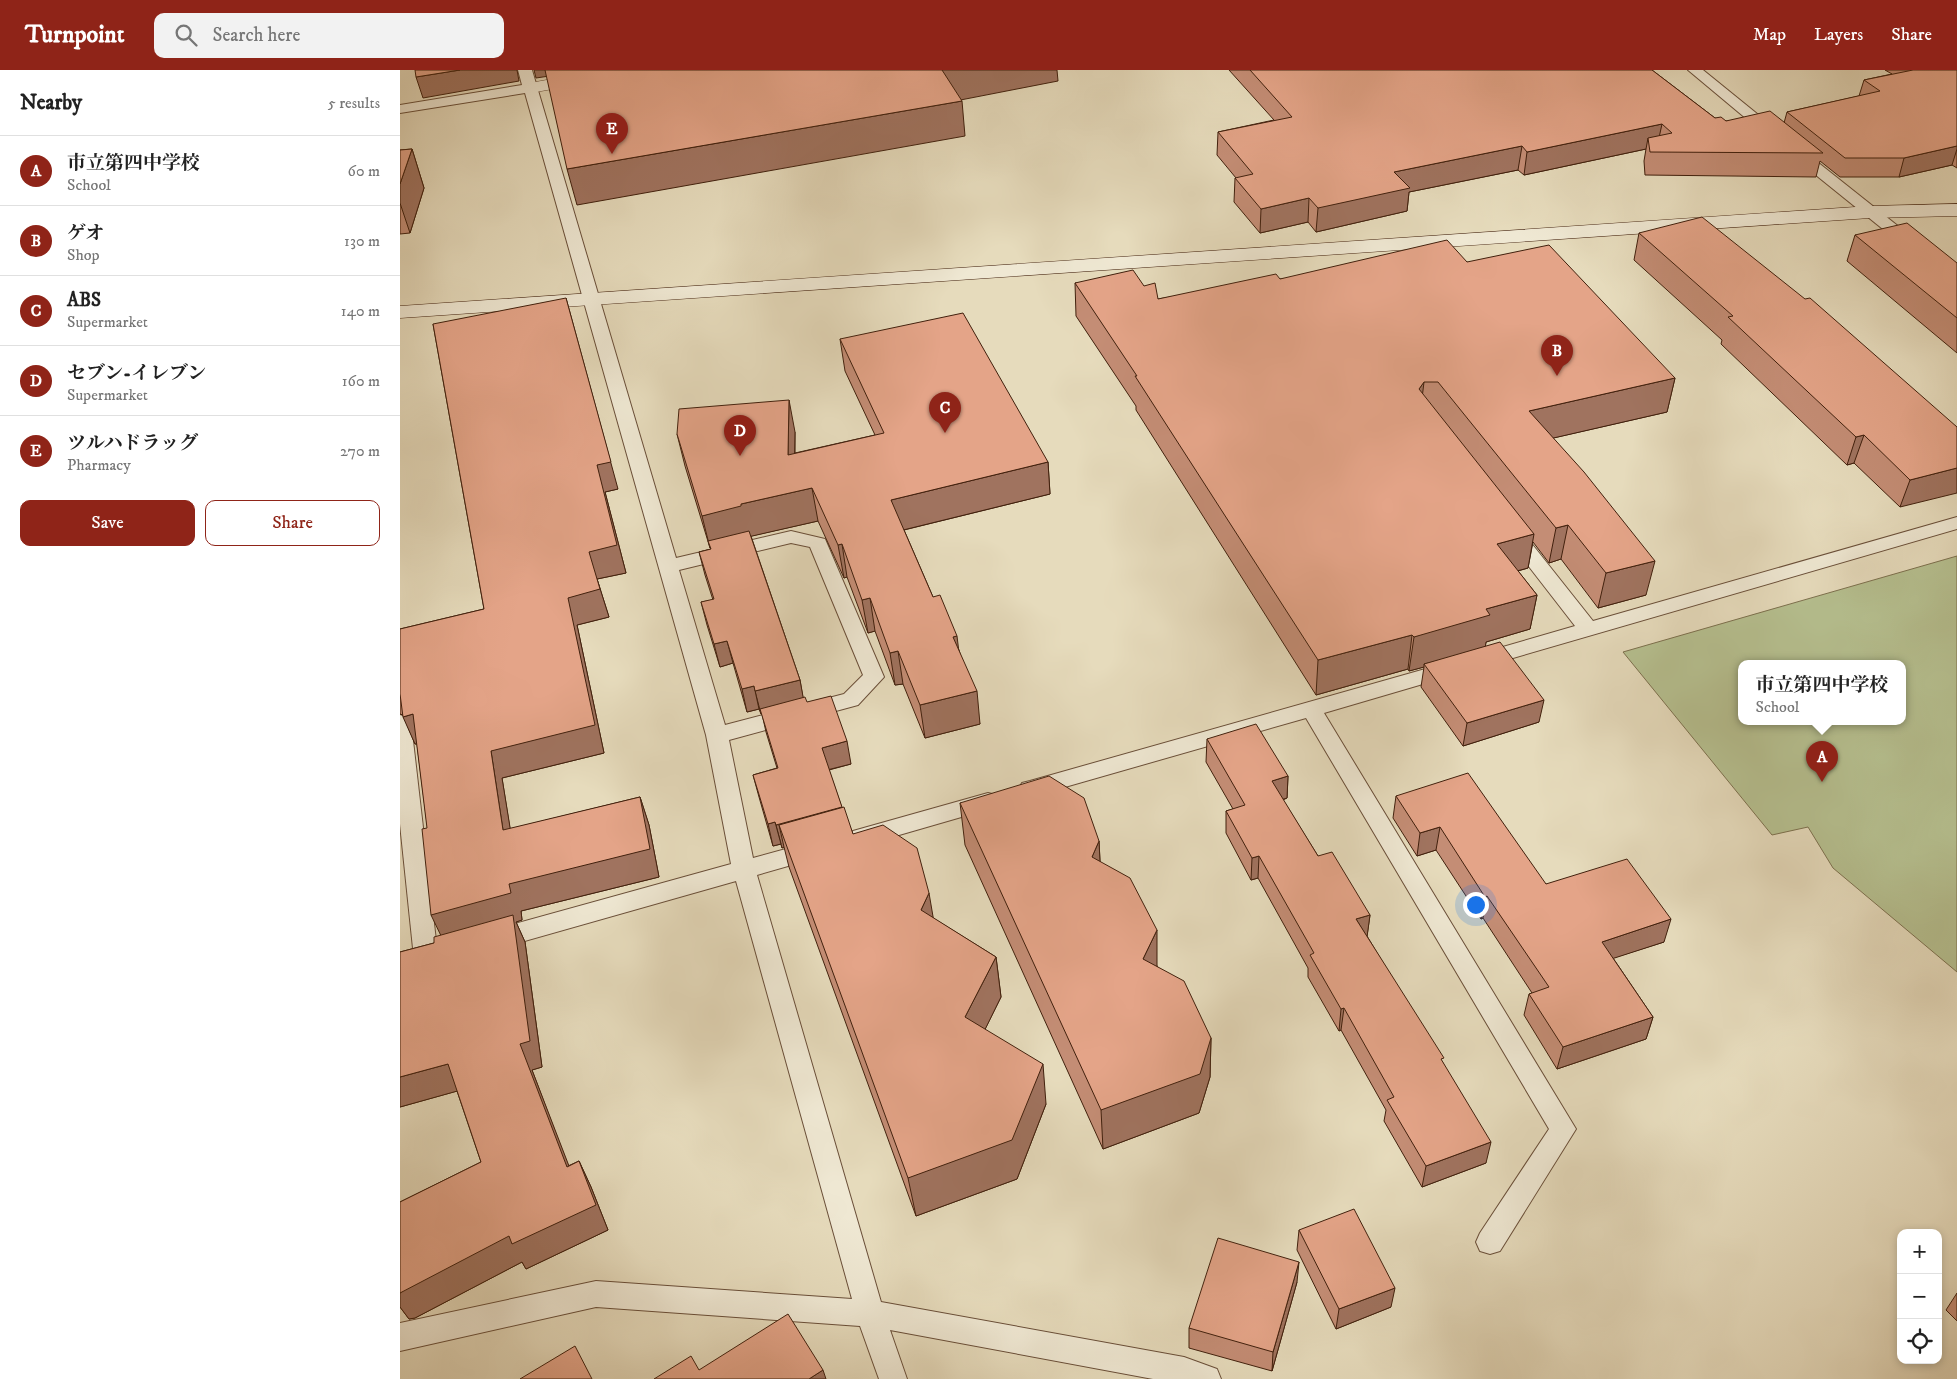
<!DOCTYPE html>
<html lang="en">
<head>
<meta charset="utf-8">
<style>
  body { margin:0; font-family:"IM FELL DW Pica","Noto Serif JP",serif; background:#f2f2f2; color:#222 }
  .controls { position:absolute; right:15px; bottom:15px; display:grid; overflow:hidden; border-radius:10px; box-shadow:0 2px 8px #0003 }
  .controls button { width:45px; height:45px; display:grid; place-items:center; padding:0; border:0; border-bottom:1px solid #e0e0e0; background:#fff; color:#222; font:25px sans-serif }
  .you { position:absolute; left:1075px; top:834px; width:18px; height:18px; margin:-12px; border:4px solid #fff; border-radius:50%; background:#1a73e8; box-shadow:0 0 0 8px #1a73e833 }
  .badge { display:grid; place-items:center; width:32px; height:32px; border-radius:50%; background:#8f2418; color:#fff; font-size:16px; font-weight:700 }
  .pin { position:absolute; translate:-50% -41px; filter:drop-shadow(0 1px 2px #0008) }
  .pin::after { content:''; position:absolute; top:26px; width:18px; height:15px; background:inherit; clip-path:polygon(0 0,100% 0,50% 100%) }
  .popup { position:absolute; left:1338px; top:590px; width:168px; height:65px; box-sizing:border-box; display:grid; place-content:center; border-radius:10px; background:#fff; filter:drop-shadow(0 1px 4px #0005); font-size:16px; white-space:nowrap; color:#767676 }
  .popup b { font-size:19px; color:#222 }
  .popup::after { content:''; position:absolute; left:50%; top:100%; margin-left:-10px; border:10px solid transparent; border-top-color:#fff }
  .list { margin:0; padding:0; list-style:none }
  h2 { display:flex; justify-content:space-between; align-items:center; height:65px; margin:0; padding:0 20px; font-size:21px }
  h2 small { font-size:16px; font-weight:400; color:#767676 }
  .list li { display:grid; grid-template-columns:32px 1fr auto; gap:15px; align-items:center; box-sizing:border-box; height:70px; padding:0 20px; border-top:1px solid #e0e0e0 }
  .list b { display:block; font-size:19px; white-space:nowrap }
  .list p { margin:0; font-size:16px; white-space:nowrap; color:#767676 }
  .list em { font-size:16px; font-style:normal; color:#767676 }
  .actions { display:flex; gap:10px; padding:15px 20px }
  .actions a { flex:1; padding:11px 0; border:1px solid #8f2418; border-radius:10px; text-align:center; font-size:18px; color:#8f2418 }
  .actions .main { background:#8f2418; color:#fff }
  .icon { flex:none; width:28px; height:28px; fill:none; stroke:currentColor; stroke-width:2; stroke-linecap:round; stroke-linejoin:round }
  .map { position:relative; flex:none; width:1557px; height:1309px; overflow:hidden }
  header { display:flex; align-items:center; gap:30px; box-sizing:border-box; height:70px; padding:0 25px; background:#8f2418; color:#fff }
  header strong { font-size:24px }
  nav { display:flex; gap:28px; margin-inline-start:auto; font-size:18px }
  .search { width:350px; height:45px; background:#f2f2f2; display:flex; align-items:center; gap:12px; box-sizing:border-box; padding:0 18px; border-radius:10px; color:#767676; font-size:19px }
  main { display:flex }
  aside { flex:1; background:#fff }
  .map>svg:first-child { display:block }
</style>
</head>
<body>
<header>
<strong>Turnpoint</strong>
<div class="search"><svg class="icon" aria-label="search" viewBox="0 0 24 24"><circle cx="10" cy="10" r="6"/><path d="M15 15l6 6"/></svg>Search here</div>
<nav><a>Map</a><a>Layers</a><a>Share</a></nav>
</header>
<main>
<aside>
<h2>Nearby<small>5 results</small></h2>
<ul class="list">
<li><span class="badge">A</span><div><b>市立第四中学校</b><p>School</p></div><em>60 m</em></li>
<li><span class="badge">B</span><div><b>ゲオ</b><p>Shop</p></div><em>130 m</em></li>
<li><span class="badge">C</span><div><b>ABS</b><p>Supermarket</p></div><em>140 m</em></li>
<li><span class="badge">D</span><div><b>セブン-イレブン</b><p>Supermarket</p></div><em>160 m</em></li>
<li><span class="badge">E</span><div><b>ツルハドラッグ</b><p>Pharmacy</p></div><em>270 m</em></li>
</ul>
<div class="actions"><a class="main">Save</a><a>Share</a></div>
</aside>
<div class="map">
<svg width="1557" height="1309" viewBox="0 0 1557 1309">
  <rect width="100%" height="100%" fill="#e6dbbc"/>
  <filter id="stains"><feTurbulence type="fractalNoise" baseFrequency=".004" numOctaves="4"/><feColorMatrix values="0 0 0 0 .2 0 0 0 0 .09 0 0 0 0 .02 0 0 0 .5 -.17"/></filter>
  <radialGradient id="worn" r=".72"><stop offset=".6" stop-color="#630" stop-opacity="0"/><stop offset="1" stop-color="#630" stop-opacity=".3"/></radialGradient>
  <path fill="#b6c090" stroke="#7c704e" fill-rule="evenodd" d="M1557 486V902L1433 798 1408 757 1372 765 1223 582ZM1342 593H1502V651H1342Z"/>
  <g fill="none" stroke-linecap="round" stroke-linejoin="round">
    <g stroke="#6a4f39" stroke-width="2">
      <g id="lane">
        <path d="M118 0H132L276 488 391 461 425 469 484 607 458 635 329 670 353 788 415 771 423 774 426 780 423 786 357 805 481 1232 784 1287 817 1299 821 1309H753L490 1260 507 1309H479L460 1256 196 1237 0 1281V1253L196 1211 452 1229 336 811 93 880 85 877 81 870 85 863 93 860 331 794 306 665 125 23 0 43V35L122 15ZM391 473 410 477 463 605 444 624 325 655 279 500Z"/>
        <polygon points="1288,0 1303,0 1377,60 1379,63 1377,66 1367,66"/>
        <polygon points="1396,78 1401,79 1557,203 1557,216 1551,214 1391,85 1389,82"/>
        <polygon points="1557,447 1557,459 1082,597 1075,595 1072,590 1075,585 1175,556 1106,467 1103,463 1106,459 1113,457 1120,459 1193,551"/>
        <polygon points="1050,592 1057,594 1060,599 1057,604 924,643 1176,1059 1100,1181 1090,1184 1080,1181 1076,1172 1080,1163 1149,1059 906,648 630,727 622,725 619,719 622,713 630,711"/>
        <polygon points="0,645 8,648 11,653 38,888 34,895 26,898 18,895 14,888 0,754"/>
        <polygon points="588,723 596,725 599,731 596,737 461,776 453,773 450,767 453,761"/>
      </g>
    </g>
    <g stroke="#6a4f39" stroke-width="1">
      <polygon id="street" points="202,0 241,0 238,4 232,5 130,23 124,22 121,18 124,14 130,13"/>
    </g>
    <g stroke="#41200d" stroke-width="1">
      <polygon id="secondary" points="1557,134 1557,146 1470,148 0,248 0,236 1470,136"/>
    </g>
    <use href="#lane" fill="#efe8d3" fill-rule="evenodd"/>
    <use href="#street" fill="#efe8d3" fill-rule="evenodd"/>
    <use href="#secondary" fill="#efe8d3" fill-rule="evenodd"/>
  </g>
  <g fill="#c48d75" stroke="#41200d">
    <polygon points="829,0 1252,0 1315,48 1326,51 1384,53 1387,42 1459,26 1464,10 1492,4 1485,0 1557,0 1557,98 1552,95 1499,107 1440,107 1420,91 1416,107 1245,105 1244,91 1246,79 1124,105 1118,100 1009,122 1007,141 916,162 908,152 860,163 834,132 835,108 836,108 817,85 818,62 874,50"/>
    <polygon points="12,79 24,118 10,163 0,164 0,80"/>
    <polygon points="1239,163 1557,357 1500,437 1454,393 1447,395 1321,274 1322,270 1234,190"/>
    <polygon points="1455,165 1557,193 1557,283 1447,191"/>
    <polygon points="1067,192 1275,308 1267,342 1153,368 1246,525 1198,538 1161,489 1149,493 1133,472 1128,498 1118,501 1137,525 1130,559 1086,572 1085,577 1139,652 1063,676 1021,617 1024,597 1009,601 1008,599 916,625 736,340 736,336 676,246 675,213 744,216 758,229 880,209"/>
    <polygon points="33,254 218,419 205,422 226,503 197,509 209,547 177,555 204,683 102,708 110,759 240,727 249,755 259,807 121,841 122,850 116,852 125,872 142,997 132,1000 168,1096 179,1091 191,1117 208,1160 126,1199 122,1192 15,1248 9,1249 0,1237 0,1132 81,1092 57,1021 0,1037 0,882 34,873 41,865 17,674 15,674 3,645 0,644 0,559 84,539"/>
    <polygon points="440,269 648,392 650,424 504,460 533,527 559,580 580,654 525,668 503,614 495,615 475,561 468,563 447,507 444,508 418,451 351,466 400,610 403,628 451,694 429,700 442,738 453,764 533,848 596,887 601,927 585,959 646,1034 617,1109 516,1146 389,797 384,777 382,778 381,774 373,776 359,727 353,705 377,698 366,662 362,644 361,644 359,639 347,642 333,593 320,597 307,555 301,532 313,530 305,505 299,482 311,479 310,478 285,396 277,364 395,362 395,383 475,365 445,301"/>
    <polygon points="807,669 888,706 887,728 883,730 918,786 970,845 967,866 1043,993 1086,1093 1022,1117 984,1051 986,1040 941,960 939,961 908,907 908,898 858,808 851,810 826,763 826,741 833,739 806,692"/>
    <polygon points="996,726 1146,814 1264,872 1213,888 1253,947 1246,969 1157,999 1124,945 1129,924 1132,923 1083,848 1081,849 1036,780 1017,786 993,748"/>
    <polygon points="560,733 699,771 700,791 757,896 811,968 810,1007 799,1043 703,1079 565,775"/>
    <polygon points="899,1160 991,1237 936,1259 897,1180"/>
    <polygon points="897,1212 872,1301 789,1278 789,1258"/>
    <polygon points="1557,1223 1557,1251 1546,1240"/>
  </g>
  <g fill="#a0735f" stroke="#41200d">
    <polygon points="60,0 117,0 119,11 23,28 16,7"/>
    <polygon points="134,0 190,0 136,8"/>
    <polygon points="542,0 657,0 658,11 545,33"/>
    <polygon points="562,31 565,66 177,135 167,99"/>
    <polygon points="1262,54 1257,77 1248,68 1246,79 1124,105 1127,82"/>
    <polygon points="1122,76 1118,100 1009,122 1007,141 916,162 918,138 994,102"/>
    <polygon points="1557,76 1557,79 1552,95 1499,107 1504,88"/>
    <polygon points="12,79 24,118 10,163 0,133 0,114"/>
    <polygon points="909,128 908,152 860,163 861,139"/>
    <polygon points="166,228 218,419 205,422 226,503 197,509 209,547 177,555 204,683 102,708 115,788 103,760 91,681 168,528 189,482 197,395"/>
    <polygon points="1275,308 1267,342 1123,375 1129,341"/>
    <polygon points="1024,312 1020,345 1019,319"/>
    <polygon points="389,330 395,362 394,417 388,385"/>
    <polygon points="1464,365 1454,393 1447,395 1456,367"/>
    <polygon points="648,392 650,424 495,462 491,430"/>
    <polygon points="1557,398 1557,423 1500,437 1510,410"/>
    <polygon points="412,418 418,451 348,467 310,478 302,446 341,434"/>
    <polygon points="1168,455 1161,489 1149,493 1156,458"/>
    <polygon points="1134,464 1128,498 1091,508 1097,474"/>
    <polygon points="442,474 447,507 444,508 438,475"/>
    <polygon points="1255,491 1246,525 1198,538 1206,503"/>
    <polygon points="1137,525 1130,559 1086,572 1085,580 1024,594 1024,597 1009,601 1014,567 1086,539"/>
    <polygon points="470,528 475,561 468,563 462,530"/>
    <polygon points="1012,565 1008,599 916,625 918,590"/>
    <polygon points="557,566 561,599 553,567"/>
    <polygon points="327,571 333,593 320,597 314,574"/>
    <polygon points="498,581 503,614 495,615 490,583"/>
    <polygon points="400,610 404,632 361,644 355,621"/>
    <polygon points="354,616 359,639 347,642 342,619"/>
    <polygon points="577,621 580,654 525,668 520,635"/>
    <polygon points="1144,630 1139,652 1063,676 1067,653"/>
    <polygon points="13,644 25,672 15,674 3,647"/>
    <polygon points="447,671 451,694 427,700 422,678"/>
    <polygon points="888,706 887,728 871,733 872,711"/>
    <polygon points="240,727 249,755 259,807 121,841 122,850 116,852 125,872 142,997 132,1000 179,1122 44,872 31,845 109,814"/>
    <polygon points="442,737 379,755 384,777 382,778 376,755"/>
    <polygon points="375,752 381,774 373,776 368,754"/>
    <polygon points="1040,757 1036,780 1017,786 1020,763"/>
    <polygon points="699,771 701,812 692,787"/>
    <polygon points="859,786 858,808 851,810 852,788"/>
    <polygon points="529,823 536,864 521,840"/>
    <polygon points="1087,826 1083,848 1081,849 1085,827"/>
    <polygon points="970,845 967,867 956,849"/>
    <polygon points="1271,849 1264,872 1196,894 1202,872"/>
    <polygon points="757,860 757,901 743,889"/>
    <polygon points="596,887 601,927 571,988 565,947"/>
    <polygon points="944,938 941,960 939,961 941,939"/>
    <polygon points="1253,947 1246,969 1157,999 1163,977"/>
    <polygon points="811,968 810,1007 799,1043 703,1079 701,1040"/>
    <polygon points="48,994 61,1020 0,1037 0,1007"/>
    <polygon points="643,994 646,1034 617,1109 516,1146 508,1108"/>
    <polygon points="1091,1072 1086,1093 1022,1117 1026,1096"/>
    <polygon points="179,1091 191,1117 208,1160 126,1199 122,1192 15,1248 9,1249 0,1237 0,1223"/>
    <polygon points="899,1192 897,1212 872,1301 873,1282"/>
    <polygon points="995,1218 991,1237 936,1259 939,1239"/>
    <polygon points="423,1300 426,1309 409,1309"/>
  </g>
  <g fill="#e4a488" stroke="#41200d">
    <polygon points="15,0 60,0 16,7"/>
    <polygon points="145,0 542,0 562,31 167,99"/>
    <polygon points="850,0 1252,0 1315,48 1321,47 1326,51 1370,41 1423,83 1250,82 1248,68 1272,63 1262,54 1127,82 1122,76 994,102 1010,118 918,138 909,128 861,139 835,108 853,104 818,62 892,47"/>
    <polygon points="1513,0 1557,0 1557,76 1504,88 1445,88 1387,42 1480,21 1464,10"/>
    <polygon points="12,79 0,114 0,80"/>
    <polygon points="1302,147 1405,229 1410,228 1557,357 1557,398 1510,410 1464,365 1456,367 1328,247 1333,246 1239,163"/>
    <polygon points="1507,153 1557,193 1557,248 1455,165"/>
    <polygon points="1047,170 1067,192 1149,175 1275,308 1129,341 1184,402 1255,491 1206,503 1168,455 1156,458 1038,312 1024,312 1019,319 1134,464 1097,474 1137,525 1086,539 1090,545 1014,567 1012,565 918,590 735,306 737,306 675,213 733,200 744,216 755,213 758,229 876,204 880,209"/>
    <polygon points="166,228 211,392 197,395 217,475 189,482 200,519 168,528 195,655 91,681 103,760 240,727 250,779 109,814 111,823 31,845 22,759 27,758 13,644 3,647 0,624 0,559 84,539 33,254"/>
    <polygon points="563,243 648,392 491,430 533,527 540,525 557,566 553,567 577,621 520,635 498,581 490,583 470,528 462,530 442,474 438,475 412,418 341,434 341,436 302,446 277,364 279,339 389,330 388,385 484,363 440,269"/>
    <polygon points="349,461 400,610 355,621 354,616 342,619 327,571 314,574 301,532 314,529 299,482 311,479 308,471"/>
    <polygon points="1100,572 1144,630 1067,653 1024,594"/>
    <polygon points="431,626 447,671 422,678 442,737 376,755 375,752 368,754 353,705 378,698 360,639 405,627 407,632"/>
    <polygon points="856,654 888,706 872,711 918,786 932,782 970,845 956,849 1044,988 1041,989 1091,1072 1026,1096 987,1030 994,1027 944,938 941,939 910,885 914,883 859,786 852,788 826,741 845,735 807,669"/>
    <polygon points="1068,703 1146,814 1227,789 1271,849 1202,872 1253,947 1163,977 1129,924 1149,917 1087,826 1085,827 1040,757 1020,763 996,726"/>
    <polygon points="649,706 684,728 699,771 692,787 730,808 757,860 743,889 784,911 811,968 800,1004 701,1040 560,733"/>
    <polygon points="444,737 453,764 483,755 517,778 529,823 521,840 596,887 565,947 643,994 612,1070 508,1108 379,755"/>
    <polygon points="113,845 130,971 120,974 167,1097 179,1091 196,1135 112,1174 109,1166 0,1223 0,1132 81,1092 48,994 0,1007 0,882 34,873 34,867"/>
    <polygon points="954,1139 995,1218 939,1239 899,1160"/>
    <polygon points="818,1168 899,1192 873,1282 789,1258"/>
    <polygon points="388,1244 423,1300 409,1309 254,1309 291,1286 299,1300"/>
    <polygon points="175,1276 192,1309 120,1309"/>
  </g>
  <rect width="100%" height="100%" filter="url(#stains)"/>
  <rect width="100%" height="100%" fill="url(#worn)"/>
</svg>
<div class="controls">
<button>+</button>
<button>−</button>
<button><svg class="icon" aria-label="locate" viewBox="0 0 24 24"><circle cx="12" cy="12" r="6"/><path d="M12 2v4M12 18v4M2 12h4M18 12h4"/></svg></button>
</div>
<div class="you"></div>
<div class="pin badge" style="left:1422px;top:712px">A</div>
<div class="popup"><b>市立第四中学校</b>School</div>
<div class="pin badge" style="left:1157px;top:306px">B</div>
<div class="pin badge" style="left:545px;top:363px">C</div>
<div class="pin badge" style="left:340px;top:386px">D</div>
<div class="pin badge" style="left:212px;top:84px">E</div>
</div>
</main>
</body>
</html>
